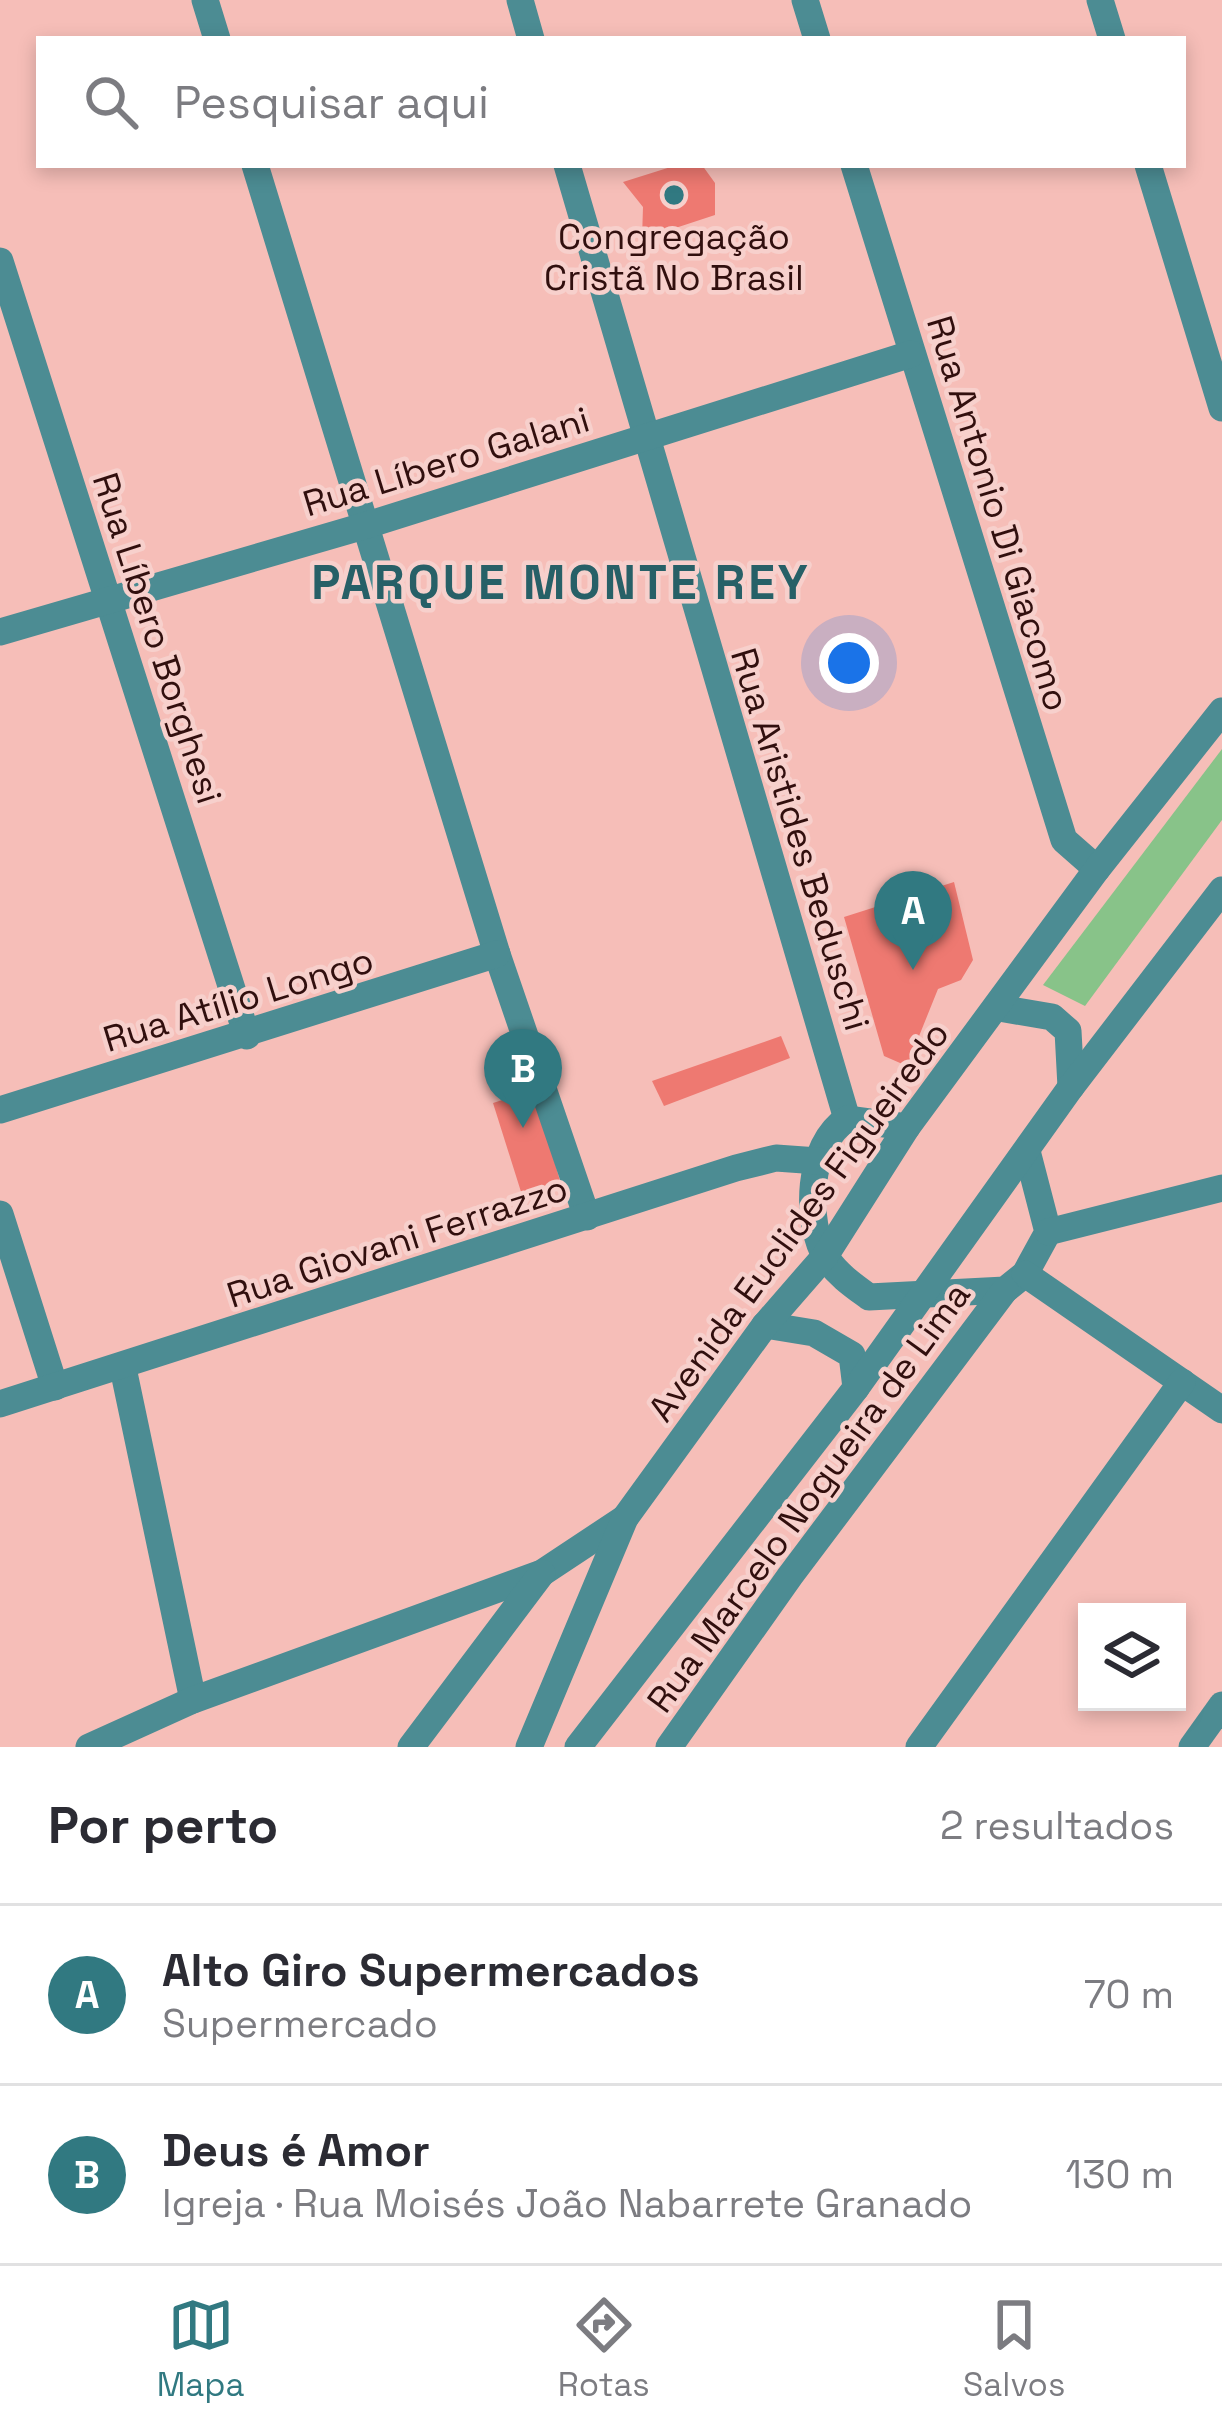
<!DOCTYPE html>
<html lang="pt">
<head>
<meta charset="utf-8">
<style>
  body { margin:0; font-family:"Space Grotesk",sans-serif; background:#f7f7f7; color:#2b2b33 }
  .controls { position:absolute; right:36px; bottom:36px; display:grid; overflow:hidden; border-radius:0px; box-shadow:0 6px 18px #0003 }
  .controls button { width:108px; height:108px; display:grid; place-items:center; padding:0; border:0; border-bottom:3px solid #e1e1e2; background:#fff; color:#2b2b33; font:60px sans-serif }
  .you { position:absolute; left:849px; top:663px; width:42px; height:42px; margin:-30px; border:9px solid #fff; border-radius:50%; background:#1a73e8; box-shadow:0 0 0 18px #1a73e833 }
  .badge { display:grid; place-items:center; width:78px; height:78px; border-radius:50%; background:#317981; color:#fff; font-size:39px; font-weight:700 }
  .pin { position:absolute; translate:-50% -99px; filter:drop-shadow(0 3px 6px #0008) }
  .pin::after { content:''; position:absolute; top:63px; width:42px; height:36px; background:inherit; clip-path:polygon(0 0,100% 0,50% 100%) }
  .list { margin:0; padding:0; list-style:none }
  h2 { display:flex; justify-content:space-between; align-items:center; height:156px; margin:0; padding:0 48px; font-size:51px }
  h2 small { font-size:39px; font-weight:400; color:#7c7c81 }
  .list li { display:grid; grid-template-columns:78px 1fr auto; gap:36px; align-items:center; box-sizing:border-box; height:180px; padding:0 48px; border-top:3px solid #e1e1e2 }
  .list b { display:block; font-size:45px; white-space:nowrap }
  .list p { margin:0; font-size:39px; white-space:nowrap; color:#7c7c81 }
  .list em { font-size:39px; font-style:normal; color:#7c7c81 }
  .icon { flex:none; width:66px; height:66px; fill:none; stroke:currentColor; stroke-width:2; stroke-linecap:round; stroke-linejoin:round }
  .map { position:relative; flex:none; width:1222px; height:1747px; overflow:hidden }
  .search { position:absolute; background:#fff; box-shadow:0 6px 18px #0003; left:36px; right:36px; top:36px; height:132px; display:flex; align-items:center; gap:30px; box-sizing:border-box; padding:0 42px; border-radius:0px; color:#7c7c81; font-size:45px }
  .sheet { height:516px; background:#fff }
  nav { display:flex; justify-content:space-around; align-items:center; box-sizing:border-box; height:168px; border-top:3px solid #e1e1e2; background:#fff; font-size:33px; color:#7c7c81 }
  nav a { display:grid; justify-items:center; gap:6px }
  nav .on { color:#317981 }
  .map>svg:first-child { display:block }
</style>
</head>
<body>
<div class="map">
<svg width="1222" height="1747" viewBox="0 0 1222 1747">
  <rect width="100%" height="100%" fill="#f6beb8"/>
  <polygon fill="#88c389" points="1222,749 1222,820 1085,1006 1043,985"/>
  <g fill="#ee7971">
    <polygon points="677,165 702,165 715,183 715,215 642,239 643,207 623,182"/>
    <polygon points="954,882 973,960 961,980 938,989 907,1066 884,1056 844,917"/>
    <polygon points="781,1036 790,1058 664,1106 652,1081"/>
    <polygon points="524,1093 530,1108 538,1103 560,1181 522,1195 493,1103"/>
  </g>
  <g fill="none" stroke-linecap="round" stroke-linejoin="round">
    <g stroke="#4c8c93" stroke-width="27">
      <polyline points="205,0 217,39"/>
      <polyline points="520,0 531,39"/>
      <polyline points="805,0 817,39"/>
      <polyline points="1100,0 1112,39"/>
      <polyline points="255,165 497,954 587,1217"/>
      <polyline points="567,165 847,1119"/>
      <polyline points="854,165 1064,840 1097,869"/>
      <polyline points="1148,165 1222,408"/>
      <polyline points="0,261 247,1036"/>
      <polyline points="0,632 364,526 911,354"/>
      <polyline points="999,1008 1052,1017 1068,1031 1071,1087"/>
      <polyline points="0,1110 497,954"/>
      <path d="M907 1127 847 1119C807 1144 804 1222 827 1259 838 1275 854 1286 869 1297L1005 1290 1025 1274 1048 1232 1028 1155"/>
      <polyline points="0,1214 55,1387"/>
      <polyline points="1048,1232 1222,1188"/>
      <polyline points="1025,1274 1222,1410"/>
      <polyline points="765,1325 814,1333 852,1355 856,1388"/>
      <polyline points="123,1368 193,1700"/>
      <polyline points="0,1404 736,1168 776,1158 818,1161"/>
      <polyline points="89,1747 193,1700 542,1573 625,1518"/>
      <polyline points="411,1747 542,1573"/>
      <polyline points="529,1747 625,1518 765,1325 825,1256 907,1127 1097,869 1222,711"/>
      <polyline points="578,1747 856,1388 1071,1087 1222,890"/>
      <polyline points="669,1747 790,1576 1005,1290"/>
      <polyline points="919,1747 1182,1382"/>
      <polyline points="1192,1747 1222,1705"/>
    </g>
  </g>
  <circle fill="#317981" stroke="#f7d0cc" stroke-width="4.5" cx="674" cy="195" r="12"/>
  <g text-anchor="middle" stroke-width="9" stroke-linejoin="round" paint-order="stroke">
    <g font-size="36" fill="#310f0e" stroke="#f7d0cc">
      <text x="674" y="249">Congregação<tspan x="674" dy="41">Cristã No Brasil</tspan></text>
    </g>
    <g font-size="36" fill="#310f0e" stroke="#f7d0cc">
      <text transform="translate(446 461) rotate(-17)" y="13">Rua Líbero Galani</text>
      <text transform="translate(999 513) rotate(73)" y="13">Rua Antonio Di Giacomo</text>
      <text transform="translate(158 638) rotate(72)" y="13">Rua Líbero Borghesi</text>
      <text transform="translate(801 839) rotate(73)" y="13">Rua Aristides Beduschi</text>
      <text transform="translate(238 999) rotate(-17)" y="13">Rua Atílio Longo</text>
      <text transform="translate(798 1221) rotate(-54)" y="13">Avenida Euclides Figueiredo</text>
      <text transform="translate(397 1241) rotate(-18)" y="13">Rua Giovani Ferrazzo</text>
      <text transform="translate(808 1497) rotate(-54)" y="13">Rua Marcelo Nogueira de Lima</text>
    </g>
    <g font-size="48" font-weight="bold" letter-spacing="3" fill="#276067" stroke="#f7d0cc">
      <text x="561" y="599">PARQUE MONTE REY</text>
    </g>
  </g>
</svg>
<div class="controls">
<button><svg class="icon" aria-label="layers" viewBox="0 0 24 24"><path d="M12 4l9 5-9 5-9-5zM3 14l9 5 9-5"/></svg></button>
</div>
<div class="you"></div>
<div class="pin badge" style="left:913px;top:970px">A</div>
<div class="pin badge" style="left:523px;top:1128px">B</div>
<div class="search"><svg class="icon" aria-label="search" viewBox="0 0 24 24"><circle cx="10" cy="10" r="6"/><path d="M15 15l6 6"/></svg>Pesquisar aqui</div>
</div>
<section class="sheet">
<h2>Por perto<small>2 resultados</small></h2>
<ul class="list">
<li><span class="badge">A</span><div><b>Alto Giro Supermercados</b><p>Supermercado</p></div><em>70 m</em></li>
<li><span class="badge">B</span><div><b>Deus é Amor</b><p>Igreja · Rua Moisés João Nabarrete Granado</p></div><em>130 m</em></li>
</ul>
</section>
<nav>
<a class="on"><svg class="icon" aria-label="map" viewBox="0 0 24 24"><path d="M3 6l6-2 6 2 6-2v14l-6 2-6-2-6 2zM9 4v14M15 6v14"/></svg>Mapa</a>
<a><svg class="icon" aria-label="directions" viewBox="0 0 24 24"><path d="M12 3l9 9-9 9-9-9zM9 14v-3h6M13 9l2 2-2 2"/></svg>Rotas</a>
<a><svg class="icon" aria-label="saved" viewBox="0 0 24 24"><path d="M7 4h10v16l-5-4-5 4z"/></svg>Salvos</a>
</nav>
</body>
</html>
